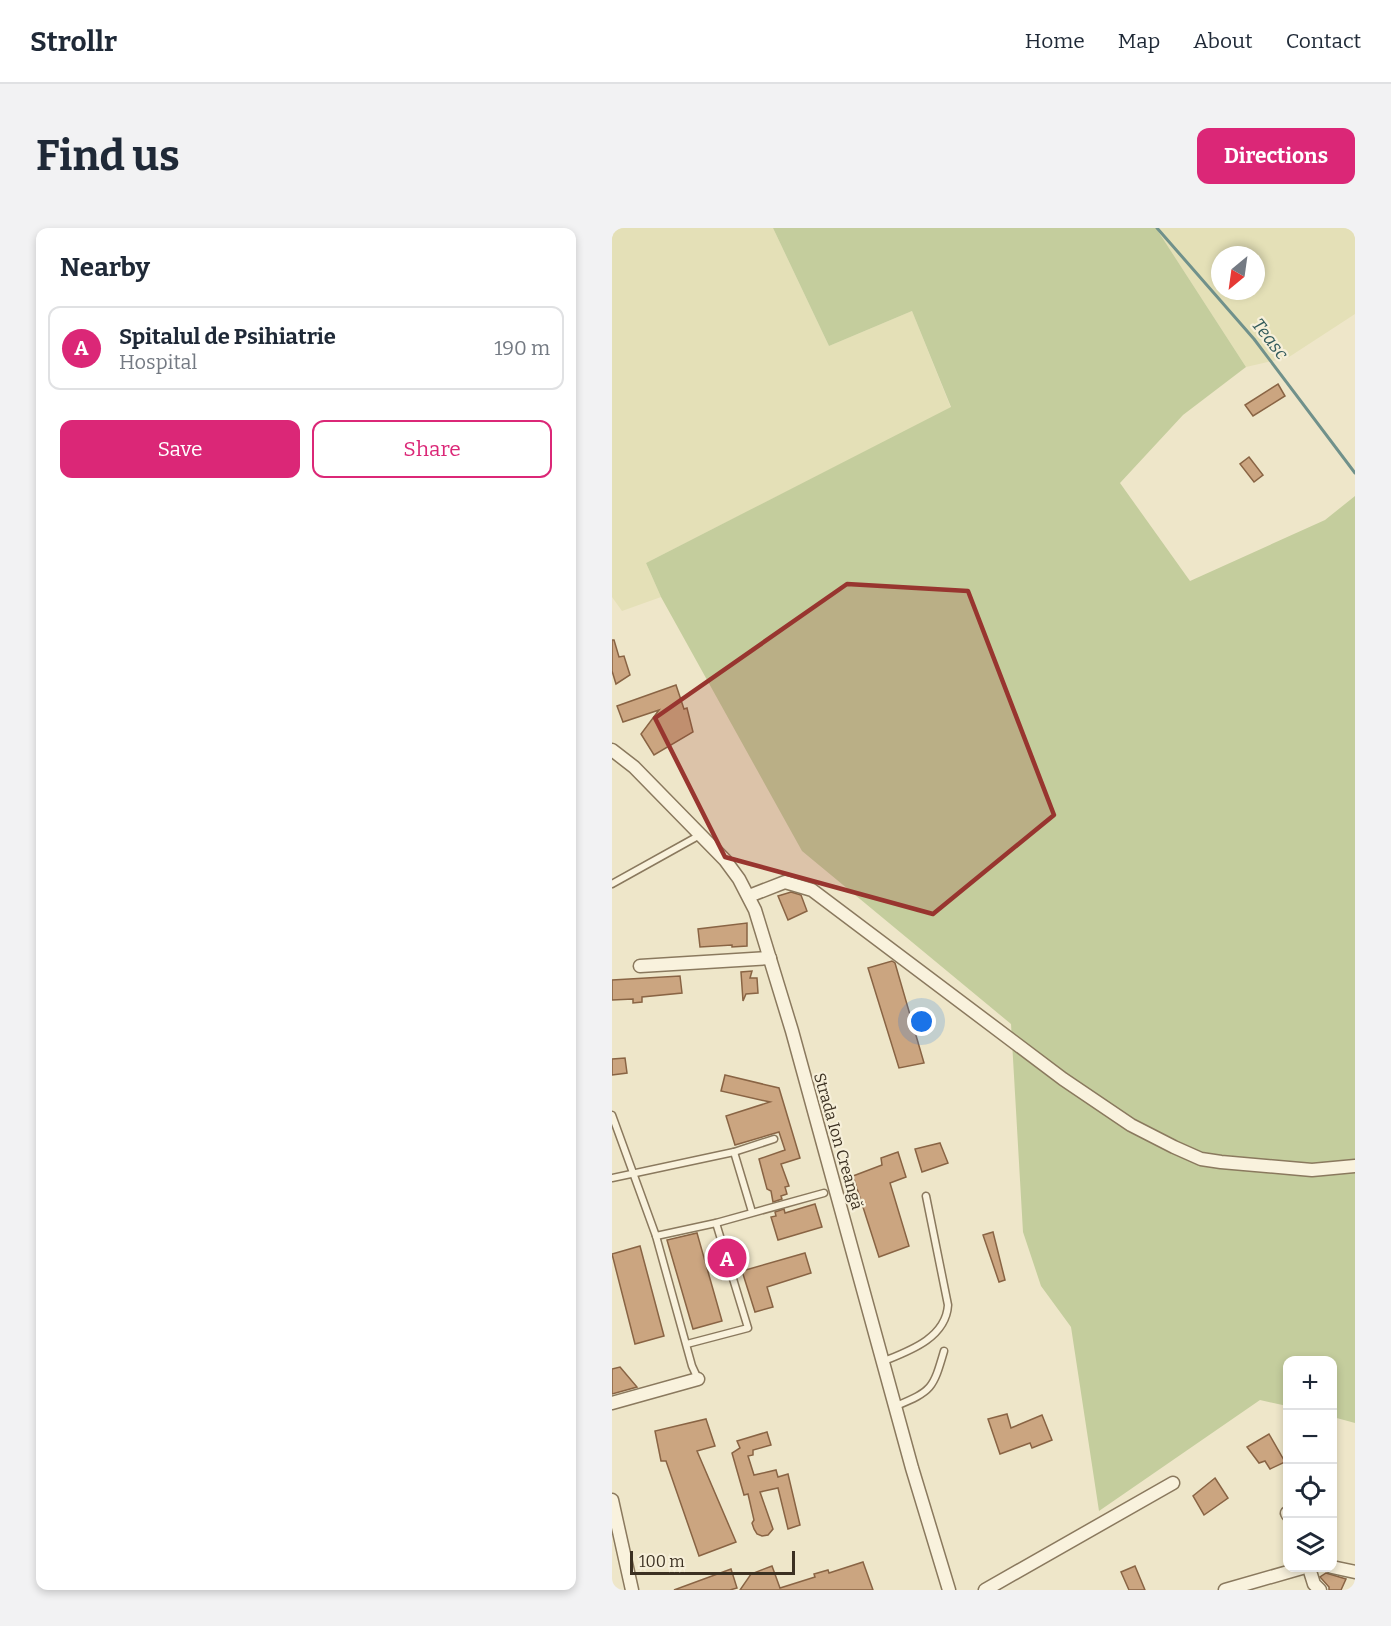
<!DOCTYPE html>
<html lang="en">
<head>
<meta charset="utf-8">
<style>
  body { margin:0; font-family:Bitter,serif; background:#f2f2f3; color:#1f2937 }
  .controls { position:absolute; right:18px; bottom:18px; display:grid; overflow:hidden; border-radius:12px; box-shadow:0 3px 9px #0003 }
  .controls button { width:54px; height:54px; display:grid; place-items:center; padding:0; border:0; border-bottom:2px solid #e0e1e3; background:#fff; color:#1f2937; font:30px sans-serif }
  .compass { position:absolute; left:599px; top:18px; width:54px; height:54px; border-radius:50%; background:#fff; box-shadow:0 3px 9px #0003; rotate:209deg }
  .scale { position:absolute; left:18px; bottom:15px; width:165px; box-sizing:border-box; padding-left:6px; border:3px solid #3b3021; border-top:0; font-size:16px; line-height:21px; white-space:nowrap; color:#3b3021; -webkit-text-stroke:4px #f6efd9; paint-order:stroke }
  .you { position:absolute; left:310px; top:794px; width:21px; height:21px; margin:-15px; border:4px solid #fff; border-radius:50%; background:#1a73e8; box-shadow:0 0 0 9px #1a73e833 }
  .badge { display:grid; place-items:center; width:39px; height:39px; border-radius:50%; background:#db2777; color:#fff; font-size:20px; font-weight:700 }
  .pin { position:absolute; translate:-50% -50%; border:3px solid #fff; box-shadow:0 2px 6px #0006 }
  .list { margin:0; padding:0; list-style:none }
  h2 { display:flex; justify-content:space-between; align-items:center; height:78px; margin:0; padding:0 24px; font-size:26px }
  h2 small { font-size:20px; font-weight:400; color:#747a83 }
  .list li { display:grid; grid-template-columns:39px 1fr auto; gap:18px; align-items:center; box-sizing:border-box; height:84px; margin:0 12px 12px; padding:0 12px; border:2px solid #e0e1e3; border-radius:12px }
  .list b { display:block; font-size:22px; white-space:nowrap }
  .list p { margin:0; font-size:20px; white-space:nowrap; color:#747a83 }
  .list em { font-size:20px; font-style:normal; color:#747a83 }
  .actions { display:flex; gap:12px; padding:18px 24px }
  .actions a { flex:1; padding:14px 0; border:2px solid #db2777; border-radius:12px; text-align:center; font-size:21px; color:#db2777 }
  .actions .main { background:#db2777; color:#fff }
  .icon { flex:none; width:33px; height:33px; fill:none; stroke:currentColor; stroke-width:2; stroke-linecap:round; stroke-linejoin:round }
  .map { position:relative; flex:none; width:743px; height:1362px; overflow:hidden; border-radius:12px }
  header { display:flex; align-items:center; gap:36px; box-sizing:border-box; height:84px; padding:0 30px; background:#fff; border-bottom:2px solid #e0e1e3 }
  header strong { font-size:28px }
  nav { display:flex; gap:33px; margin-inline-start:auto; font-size:21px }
  .intro { display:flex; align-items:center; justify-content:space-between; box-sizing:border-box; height:144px; padding:0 36px }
  h1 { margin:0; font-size:42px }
  .button { padding:15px 27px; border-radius:12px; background:#db2777; color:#fff; font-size:21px; font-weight:700 }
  main { display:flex; gap:36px; padding:0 36px }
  aside { flex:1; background:#fff; border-radius:12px; box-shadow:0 3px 9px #0003 }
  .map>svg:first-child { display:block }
</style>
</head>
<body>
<header>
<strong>Strollr</strong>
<nav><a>Home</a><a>Map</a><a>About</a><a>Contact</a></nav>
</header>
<div class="intro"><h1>Find us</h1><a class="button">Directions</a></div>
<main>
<aside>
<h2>Nearby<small></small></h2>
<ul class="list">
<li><span class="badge">A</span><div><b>Spitalul de Psihiatrie</b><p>Hospital</p></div><em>190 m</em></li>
</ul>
<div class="actions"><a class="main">Save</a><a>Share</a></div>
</aside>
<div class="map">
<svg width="743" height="1362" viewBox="0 0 743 1362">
  <rect width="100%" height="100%" fill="#eee6c9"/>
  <g fill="#e4e0b7" fill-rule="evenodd">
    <polygon points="0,0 161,0 217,118 300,83 339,180 34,335 49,369 10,383 0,369"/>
    <path d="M544 0H743V86L677 129 634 139ZM608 27H644V63H608Z"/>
  </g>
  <polygon fill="#c4cd9d" points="161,0 544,0 634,139 571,187 508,255 578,353 713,292 743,268 743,1195 721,1189 720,1132 676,1132 675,1178 648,1172 487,1283 459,1099 429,1058 411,1004 399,796 190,623 49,369 34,335 339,179 300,83 217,118"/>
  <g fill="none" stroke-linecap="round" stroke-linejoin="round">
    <polyline stroke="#70918b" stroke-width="3" points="545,0 642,111 743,245"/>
  </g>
  <g fill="#cba580" stroke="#896444" stroke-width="1.5">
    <polygon points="666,156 673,168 641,188 633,177"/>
    <polygon points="637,229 651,247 642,254 628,236"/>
    <polygon points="0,412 2,412 7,429 12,428 18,447 4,456 0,443"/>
    <polygon points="64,457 72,481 75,480 81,504 42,527 29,506 47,482 11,494 5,478"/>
    <polygon points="179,664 189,667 195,683 176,692 166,668"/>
    <polygon points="135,695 135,718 120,719 120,717 88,719 86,701"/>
    <polygon points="280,733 283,735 312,835 287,840 256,740"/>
    <polygon points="140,743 138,750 145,750 146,765 134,766 131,773 129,744"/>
    <polygon points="68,748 70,765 30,769 30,774 21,775 21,771 0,772 0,752"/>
    <polygon points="13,830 15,845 0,847 0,831"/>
    <polygon points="113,847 167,860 188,930 169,936 177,958 173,959 175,966 169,968 170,971 161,974 159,963 155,961 147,931 173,922 167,904 123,917 114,888 158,874 109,863"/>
    <polygon points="328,915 336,935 310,944 303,921"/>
    <polygon points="286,924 294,949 278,955 297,1018 267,1029 241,948 270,937 269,930"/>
    <polygon points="203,976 210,999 166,1012 159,989 164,988 163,984 172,981 173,985"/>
    <polygon points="381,1004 393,1052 387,1054 371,1007"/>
    <polygon points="85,1005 110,1093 81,1101 55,1012"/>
    <polygon points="28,1018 52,1108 23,1116 0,1026"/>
    <polygon points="193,1025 199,1045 155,1059 161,1079 143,1084 130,1043"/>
    <polygon points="8,1139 25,1159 0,1166 0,1141"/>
    <polygon points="395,1186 399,1200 430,1187 440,1212 420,1220 418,1215 388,1226 376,1191"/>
    <polygon points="94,1191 103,1218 85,1223 124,1314 87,1328 54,1233 49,1233 43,1203"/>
    <polygon points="155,1204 159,1217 141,1222 141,1227 136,1228 142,1247 164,1242 166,1249 176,1246 188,1297 176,1301 166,1260 148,1264 161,1301 156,1307 150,1308 145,1306 142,1301 140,1295 142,1292 136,1266 132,1267 120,1225 128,1220 125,1213"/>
    <polygon points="657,1206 673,1234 658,1241 653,1233 647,1235 635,1219"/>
    <polygon points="603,1250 616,1270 592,1287 581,1268"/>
    <polygon points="251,1334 261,1362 128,1362 139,1346 160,1338 168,1360 203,1349 202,1346 216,1342 217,1345"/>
    <polygon points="523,1338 533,1362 517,1362 509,1344"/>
    <polygon points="119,1341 125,1360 118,1362 62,1362"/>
    <polygon points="714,1345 734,1351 729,1362 717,1362 717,1359 708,1349"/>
  </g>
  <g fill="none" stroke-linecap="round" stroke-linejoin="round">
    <g stroke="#8a795e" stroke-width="9">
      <g id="service">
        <polyline points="0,656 88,607"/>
        <polyline points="0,887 44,1008 80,1138 86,1151"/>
        <polyline points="122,924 140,984"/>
        <polyline points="0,950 122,924 162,911"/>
        <polyline points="44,1008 104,995 212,965"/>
        <polyline points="75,1116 136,1100 104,995"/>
        <path d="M272 1133C297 1123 334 1110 336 1077L314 968"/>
        <path d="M284 1178C320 1163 321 1161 332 1123"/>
      </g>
    </g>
    <g stroke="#8a795e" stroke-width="15">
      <g id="minor">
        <polyline points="0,522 22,539 113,632 127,651 143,682 180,803 300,1240 337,1362"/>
        <polyline points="137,668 173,654 200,662 451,851 519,897 562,919 589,931 609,934 700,942 743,938"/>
        <polyline points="28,738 158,730"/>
        <polyline points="0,1175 86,1151"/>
        <polyline points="0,1272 20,1362"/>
        <polyline points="675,1285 676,1287"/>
        <polyline points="720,1339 743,1344"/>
        <polyline points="697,1340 702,1356 708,1362"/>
        <polyline points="373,1362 561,1255"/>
        <polyline points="613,1362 690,1340"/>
      </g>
    </g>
    <use href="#service" stroke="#f9f2dd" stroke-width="6"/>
    <use href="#minor" stroke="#f9f2dd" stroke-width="12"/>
  </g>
  <path fill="#98352f" fill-opacity="0.2" stroke="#98352f" stroke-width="4.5" stroke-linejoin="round" d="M235 356 356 363 442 587 321 686 113 629 43 490Z"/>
  <g text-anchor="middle" stroke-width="4.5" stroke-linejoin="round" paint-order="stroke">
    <g font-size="16" fill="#3b3021" stroke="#f6efd9">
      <text transform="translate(227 913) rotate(74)" y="6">Strada Ion Creangă</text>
    </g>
    <g font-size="18" font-style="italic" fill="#315a5b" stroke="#f6efd9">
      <text transform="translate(658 111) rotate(52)" y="6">Teasc</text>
    </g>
  </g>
</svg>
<div class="controls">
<button>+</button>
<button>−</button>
<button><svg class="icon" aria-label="locate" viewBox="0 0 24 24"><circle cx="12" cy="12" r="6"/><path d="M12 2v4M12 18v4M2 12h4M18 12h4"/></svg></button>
<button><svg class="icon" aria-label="layers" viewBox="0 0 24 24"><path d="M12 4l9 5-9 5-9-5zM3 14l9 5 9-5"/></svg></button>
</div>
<svg class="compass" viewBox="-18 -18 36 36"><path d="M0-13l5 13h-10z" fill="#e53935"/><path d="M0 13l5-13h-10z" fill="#747a83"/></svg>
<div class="scale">100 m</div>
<div class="you"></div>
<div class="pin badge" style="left:115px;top:1030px">A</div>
</div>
</main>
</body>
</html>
